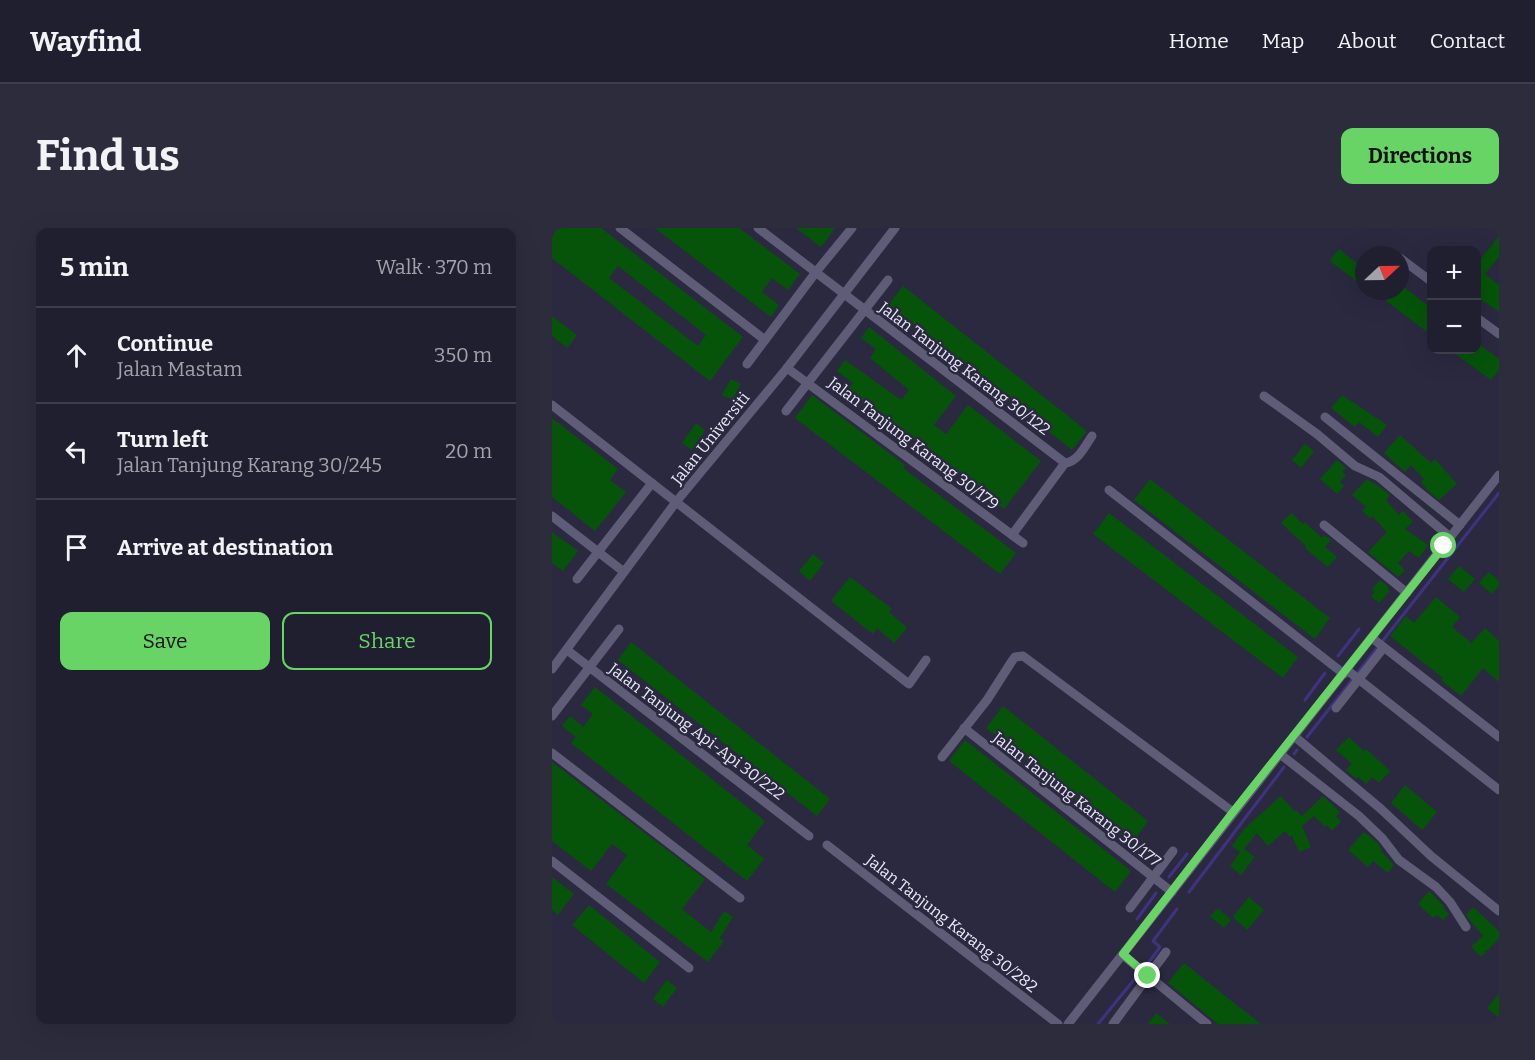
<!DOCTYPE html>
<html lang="en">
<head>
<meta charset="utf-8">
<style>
  body { margin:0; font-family:Bitter,serif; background:#2d2c3c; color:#f1f3f6 }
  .controls { position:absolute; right:18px; top:18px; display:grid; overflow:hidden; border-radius:12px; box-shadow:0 6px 24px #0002 }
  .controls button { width:54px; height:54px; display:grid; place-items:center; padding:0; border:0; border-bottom:2px solid #3d3d4c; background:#201f30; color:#f1f3f6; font:30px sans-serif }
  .compass { position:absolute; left:803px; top:18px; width:54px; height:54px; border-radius:50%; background:#201f30; box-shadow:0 6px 24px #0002; rotate:68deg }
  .stop { position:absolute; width:18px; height:18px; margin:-14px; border:4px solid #68d465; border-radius:50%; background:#fff }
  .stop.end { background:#68d465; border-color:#fff; box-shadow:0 2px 6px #0008 }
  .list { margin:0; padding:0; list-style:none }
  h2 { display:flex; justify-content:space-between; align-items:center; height:78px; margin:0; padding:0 24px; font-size:26px }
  h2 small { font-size:20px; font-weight:400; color:#a2a2ab }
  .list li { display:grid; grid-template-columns:39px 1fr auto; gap:18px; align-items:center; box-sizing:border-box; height:96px; padding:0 24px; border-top:2px solid #3d3d4c }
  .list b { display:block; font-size:22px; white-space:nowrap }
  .list p { margin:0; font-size:20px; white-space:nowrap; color:#a2a2ab }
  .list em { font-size:20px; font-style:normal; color:#a2a2ab }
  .actions { display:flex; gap:12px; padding:18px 24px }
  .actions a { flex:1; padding:14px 0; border:2px solid #68d465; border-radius:12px; text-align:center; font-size:21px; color:#68d465 }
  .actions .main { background:#68d465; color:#111 }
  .icon { flex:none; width:33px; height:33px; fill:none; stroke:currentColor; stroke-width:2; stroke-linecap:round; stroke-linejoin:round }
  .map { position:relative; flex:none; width:947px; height:796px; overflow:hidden; border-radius:12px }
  header { display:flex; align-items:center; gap:36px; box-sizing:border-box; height:84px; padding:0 30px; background:#201f30; border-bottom:2px solid #3d3d4c }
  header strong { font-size:28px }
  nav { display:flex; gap:33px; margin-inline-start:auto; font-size:21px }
  .intro { display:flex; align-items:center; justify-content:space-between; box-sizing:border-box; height:144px; padding:0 36px }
  h1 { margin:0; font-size:42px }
  .button { padding:15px 27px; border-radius:12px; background:#68d465; color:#111; font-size:21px; font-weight:700 }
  main { display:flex; gap:36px; padding:0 36px }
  aside { flex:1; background:#201f30; border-radius:12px; box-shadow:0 6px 24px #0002 }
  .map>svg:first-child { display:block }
</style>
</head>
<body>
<header>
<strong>Wayfind</strong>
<nav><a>Home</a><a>Map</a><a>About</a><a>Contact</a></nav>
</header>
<div class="intro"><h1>Find us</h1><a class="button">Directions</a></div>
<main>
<aside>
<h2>5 min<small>Walk · 370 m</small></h2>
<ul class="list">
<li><svg class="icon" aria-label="ahead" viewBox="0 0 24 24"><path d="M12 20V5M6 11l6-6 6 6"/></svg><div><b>Continue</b><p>Jalan Mastam</p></div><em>350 m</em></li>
<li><svg class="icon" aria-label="left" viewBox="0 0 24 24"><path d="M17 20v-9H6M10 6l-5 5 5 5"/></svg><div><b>Turn left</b><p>Jalan Tanjung Karang 30/245</p></div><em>20 m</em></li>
<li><svg class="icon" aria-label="arrive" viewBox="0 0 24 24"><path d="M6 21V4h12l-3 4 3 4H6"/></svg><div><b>Arrive at destination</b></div></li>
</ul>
<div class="actions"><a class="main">Save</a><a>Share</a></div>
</aside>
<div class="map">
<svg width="947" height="796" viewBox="0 0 947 796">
  <rect width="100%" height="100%" fill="#2b2940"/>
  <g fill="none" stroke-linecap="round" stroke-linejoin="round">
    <g stroke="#403280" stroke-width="3">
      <polyline points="786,428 807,401"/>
      <polyline points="753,472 773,445"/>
      <polyline points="755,509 947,265"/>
      <polyline points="742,526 745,522"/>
      <polyline points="617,649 635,626"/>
      <polyline points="637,664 732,539"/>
      <polyline points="585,691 604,665"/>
      <polyline points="597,734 608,719 601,713 625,681"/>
      <polyline points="546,796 585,748"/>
    </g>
  </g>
  <g fill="#055409" fill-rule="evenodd">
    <path d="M0 0H49L191 109 158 153 0 30ZM66 38 154 107 146 118 57 50Z"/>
    <polygon points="103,0 187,0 248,46 236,62 220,50 210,64 227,77 219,89"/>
    <polygon points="244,0 283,0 269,19"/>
    <polygon points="947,8 947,29 933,46 947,57 947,84 924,68 924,37"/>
    <polygon points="787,21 812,41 812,59 778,33"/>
    <polygon points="848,56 879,80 879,107 829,69 833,63 848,63"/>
    <polygon points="351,58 535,203 520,222 336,77"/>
    <polygon points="0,88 25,107 15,120 0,108"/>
    <polygon points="317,99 404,168 382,197 394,206 416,177 489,233 452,281 295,162 301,155 285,143 293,132 349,172 357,162 318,130 324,121 309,110"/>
    <polygon points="924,114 947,131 947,142 939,152 898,122 924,122"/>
    <polygon points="179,151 189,156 180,172 170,167"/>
    <polygon points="260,167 353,237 351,240 464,325 448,346 243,190"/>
    <polygon points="790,167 835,197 826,209 807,194 803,199 779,180"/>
    <polygon points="0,190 66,241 58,252 74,264 43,303 0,269"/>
    <polygon points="144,195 153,202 140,222 130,215"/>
    <polygon points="848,207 879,235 883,231 905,256 887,272 875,262 869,254 872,251 859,237 853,244 832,225"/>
    <polygon points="753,216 762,223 749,240 740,232"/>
    <polygon points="785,232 794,240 790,244 794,247 788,254 792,258 785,266 768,251"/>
    <polygon points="598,251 778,390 763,411 582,272"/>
    <polygon points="815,251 822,256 823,255 838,267 834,272 847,287 851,283 861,294 853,301 876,317 867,330 857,323 846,335 853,342 846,349 816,324 835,304 820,288 818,290 810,283 814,279 800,267"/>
    <polygon points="557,285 746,429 731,450 541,306"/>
    <polygon points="739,285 751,296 753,294 770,310 772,307 779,312 773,319 785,329 776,339 753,320 754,318 729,295"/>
    <polygon points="0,304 26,323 11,343 0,335"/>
    <polygon points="261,326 272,335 258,353 247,343"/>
    <polygon points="907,338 923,351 912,364 896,351"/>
    <polygon points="937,344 947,353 947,358 940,366 927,355"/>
    <polygon points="298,349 340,381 337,384 355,400 342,415 325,400 321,406 279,373"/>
    <polygon points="828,352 837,359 835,360 838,363 827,375 819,368 823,364 820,361"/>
    <polygon points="884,369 908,389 900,399 919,415 933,400 947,413 947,454 931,440 909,468 889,452 891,450 838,408 854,388 862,395"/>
    <polygon points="79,414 278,571 265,588 66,432"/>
    <polygon points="43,459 213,593 195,617 212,631 195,653 19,515 24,509 10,498 18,488 31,499 41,486 29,477"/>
    <polygon points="451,478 596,593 580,615 434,500"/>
    <polygon points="797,509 812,523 814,521 838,543 827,555 820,549 814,556 806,549 804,551 794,542 800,536 784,522"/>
    <polygon points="413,512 579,643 563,664 397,533"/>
    <polygon points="0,534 153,651 130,681 159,704 172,683 181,689 168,710 172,713 156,734 54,656 75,627 63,618 60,616 39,643 0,613"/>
    <polygon points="853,557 885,584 870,602 839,575"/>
    <polygon points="729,568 742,583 744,582 750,588 771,568 788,584 784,588 789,593 780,603 775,597 773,599 762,588 750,598 759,619 747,624 740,607 738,609 733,603 716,618 705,605 692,621 703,629 689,647 678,638 688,624 680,618 692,601"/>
    <polygon points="812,604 826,615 830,622 829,623 842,637 836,645 821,633 816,639 796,622"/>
    <polygon points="0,649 22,666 6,687 0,682"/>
    <polygon points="877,663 892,678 891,680 897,686 891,692 885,687 881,690 866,676"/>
    <polygon points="697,669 712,682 695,702 681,689"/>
    <polygon points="37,677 108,734 92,755 20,697"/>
    <polygon points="921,679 947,703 947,711 929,729 919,719 931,707 920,695 914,687"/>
    <polygon points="666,680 679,692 672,700 658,688"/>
    <polygon points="632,735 682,775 709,796 666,796 616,755"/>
    <polygon points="115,752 125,760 111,779 101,771"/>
    <polygon points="947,766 947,790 935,780"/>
    <polygon points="604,785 618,796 596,796"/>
  </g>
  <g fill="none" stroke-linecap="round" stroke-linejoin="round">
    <g stroke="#5e5c77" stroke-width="9">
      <polyline points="68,0 213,112"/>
      <path d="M206 0 513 235C526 234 533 218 540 208"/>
      <polyline points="848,30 880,54"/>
      <polyline points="924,89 947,106"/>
      <polyline points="195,136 264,44 300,0"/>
      <polyline points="235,140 471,315"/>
      <polyline points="712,168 765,206 803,238 827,249 898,309"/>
      <polyline points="0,177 357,456 374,432"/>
      <polyline points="234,183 336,52"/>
      <polyline points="773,189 908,297"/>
      <polyline points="557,262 792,446"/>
      <polyline points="0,288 72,344"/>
      <polyline points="772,297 855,365"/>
      <polyline points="460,307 513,235"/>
      <polyline points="25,351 100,255"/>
      <polyline points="820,410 947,509"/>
      <polyline points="15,422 257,608"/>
      <polyline points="0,441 124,274 235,140 343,0"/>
      <polyline points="795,442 947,562"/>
      <polyline points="784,480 829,423"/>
      <polyline points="0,488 67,401"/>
      <polyline points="412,500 620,664"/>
      <polyline points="742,508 829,581 879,628 947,683"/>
      <polyline points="0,525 188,670"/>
      <polyline points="728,526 807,588 830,610 847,632 884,659 898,674 914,699"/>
      <polyline points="390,529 435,472 460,433 463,429 471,428 681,584"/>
      <polyline points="275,617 506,796"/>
      <polyline points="0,633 137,740"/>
      <polyline points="578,680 621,623"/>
      <polyline points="571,727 655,796"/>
      <polyline points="516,796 947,247"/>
      <polyline points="561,796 614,724"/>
    </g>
  </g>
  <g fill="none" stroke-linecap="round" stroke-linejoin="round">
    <polyline stroke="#68d465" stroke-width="8" points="596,748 571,726 681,584 892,318"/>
  </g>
  <g text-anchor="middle" stroke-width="5" stroke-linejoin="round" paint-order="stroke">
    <g font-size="16" fill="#eaeaf9" stroke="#2b2940">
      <text transform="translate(413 140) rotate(37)" y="6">Jalan Tanjung Karang 30/122</text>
      <text transform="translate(158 210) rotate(-51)" y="6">Jalan Universiti</text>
      <text transform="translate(362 215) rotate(37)" y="6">Jalan Tanjung Karang 30/179</text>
      <text transform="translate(145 503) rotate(37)" y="6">Jalan Tanjung Api-Api 30/222</text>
      <text transform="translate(525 571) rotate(38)" y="6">Jalan Tanjung Karang 30/177</text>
      <text transform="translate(400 695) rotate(38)" y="6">Jalan Tanjung Karang 30/282</text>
    </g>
  </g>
</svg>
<div class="controls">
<button>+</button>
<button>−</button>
</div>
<svg class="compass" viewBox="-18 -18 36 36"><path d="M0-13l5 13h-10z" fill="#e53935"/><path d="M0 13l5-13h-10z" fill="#a2a2ab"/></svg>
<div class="stop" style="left:892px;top:318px"></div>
<div class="stop end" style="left:596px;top:748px"></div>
</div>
</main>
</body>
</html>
